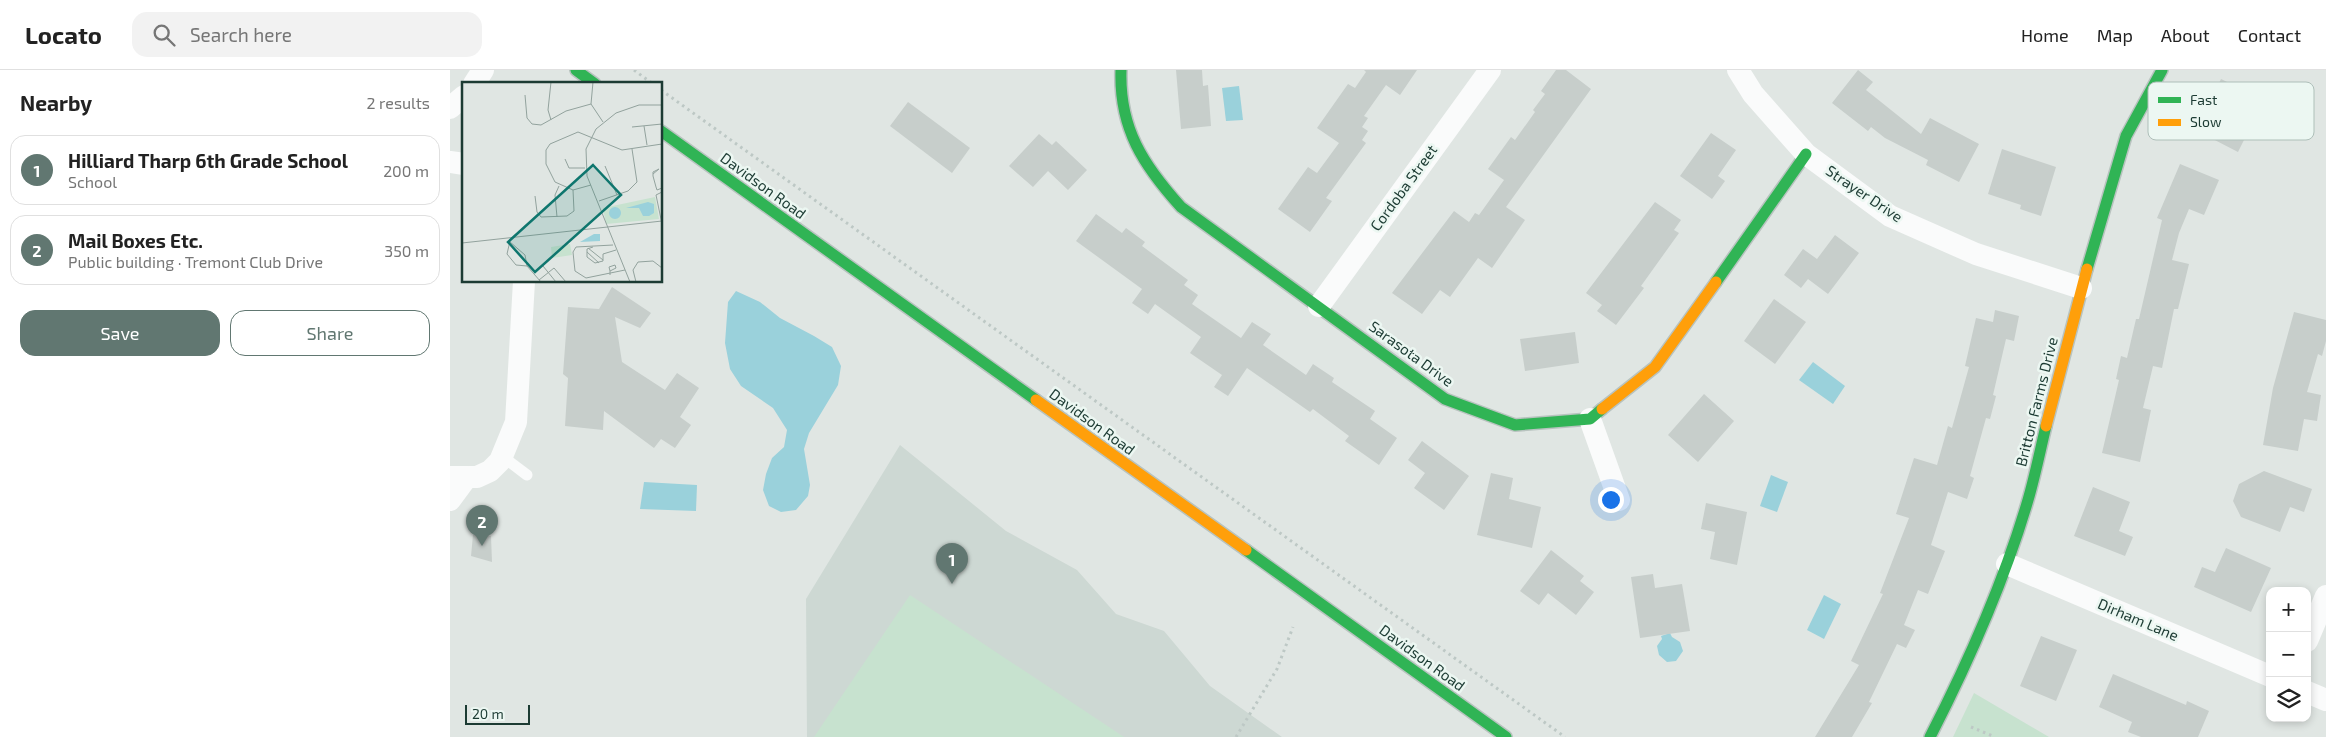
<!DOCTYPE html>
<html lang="en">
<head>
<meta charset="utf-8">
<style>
  body { margin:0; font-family:"Exo 2",sans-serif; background:#f2f2f2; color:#222 }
  .controls { position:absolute; right:15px; bottom:15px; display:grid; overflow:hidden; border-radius:10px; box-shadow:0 2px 8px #0003 }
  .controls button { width:45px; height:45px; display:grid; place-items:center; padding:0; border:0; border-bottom:1px solid #e0e0e0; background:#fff; color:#222; font:25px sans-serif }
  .scale { position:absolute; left:15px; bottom:12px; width:65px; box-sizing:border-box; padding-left:5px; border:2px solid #1c3b33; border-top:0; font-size:14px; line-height:18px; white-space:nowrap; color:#1c3b33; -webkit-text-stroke:4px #ecf7f2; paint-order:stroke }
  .you { position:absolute; left:1160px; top:429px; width:18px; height:18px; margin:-12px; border:4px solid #fff; border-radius:50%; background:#1a73e8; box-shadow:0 0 0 8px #1a73e833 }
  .badge { display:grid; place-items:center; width:32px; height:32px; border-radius:50%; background:#617771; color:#fff; font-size:16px; font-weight:700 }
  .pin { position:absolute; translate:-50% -41px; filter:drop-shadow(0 1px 2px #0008) }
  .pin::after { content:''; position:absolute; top:26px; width:18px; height:15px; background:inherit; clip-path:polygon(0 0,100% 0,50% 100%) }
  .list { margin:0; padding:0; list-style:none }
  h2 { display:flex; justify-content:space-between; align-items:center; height:65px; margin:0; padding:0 20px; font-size:21px }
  h2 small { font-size:16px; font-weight:400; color:#767676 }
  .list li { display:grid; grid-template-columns:32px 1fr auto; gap:15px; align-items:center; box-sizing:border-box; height:70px; margin:0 10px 10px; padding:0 10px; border:1px solid #e0e0e0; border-radius:15px }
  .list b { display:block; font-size:19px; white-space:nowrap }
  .list p { margin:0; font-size:16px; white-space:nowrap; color:#767676 }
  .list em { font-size:16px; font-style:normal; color:#767676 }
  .actions { display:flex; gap:10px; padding:15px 20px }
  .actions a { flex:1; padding:11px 0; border:1px solid #617771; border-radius:15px; text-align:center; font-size:18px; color:#617771 }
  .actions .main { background:#617771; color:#fff }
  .icon { flex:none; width:28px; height:28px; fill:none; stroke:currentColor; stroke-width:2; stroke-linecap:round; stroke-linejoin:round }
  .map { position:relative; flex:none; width:1876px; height:667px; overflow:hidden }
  header { display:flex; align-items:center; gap:30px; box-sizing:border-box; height:70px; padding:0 25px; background:#fff; border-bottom:1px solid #e0e0e0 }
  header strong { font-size:24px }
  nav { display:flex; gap:28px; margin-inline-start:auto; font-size:18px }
  .search { width:350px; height:45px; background:#f2f2f2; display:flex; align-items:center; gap:12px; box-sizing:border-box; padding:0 18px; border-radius:15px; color:#767676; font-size:19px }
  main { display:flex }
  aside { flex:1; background:#fff }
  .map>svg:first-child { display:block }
</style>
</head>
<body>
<header>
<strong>Locato</strong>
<div class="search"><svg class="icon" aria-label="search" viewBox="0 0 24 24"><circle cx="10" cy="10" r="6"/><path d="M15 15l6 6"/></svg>Search here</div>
<nav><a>Home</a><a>Map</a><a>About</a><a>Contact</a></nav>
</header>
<main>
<aside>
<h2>Nearby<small>2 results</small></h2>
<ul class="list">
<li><span class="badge">1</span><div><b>Hilliard Tharp 6th Grade School</b><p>School</p></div><em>200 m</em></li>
<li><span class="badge">2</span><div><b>Mail Boxes Etc.</b><p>Public building · Tremont Club Drive</p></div><em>350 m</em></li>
</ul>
<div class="actions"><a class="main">Save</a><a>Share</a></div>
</aside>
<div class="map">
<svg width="1876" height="667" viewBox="0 0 1876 667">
  <rect width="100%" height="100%" fill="#e0e6e3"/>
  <polygon fill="#cdd8d3" points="450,375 556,461 627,500 666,544 714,561 760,616 832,667 357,667 356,529"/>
  <g fill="#c7e2cf">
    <polygon points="460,525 674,667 364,667"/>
    <polygon points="1524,623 1599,667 1503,667"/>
  </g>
  <g fill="#9ad1db">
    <polygon points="789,16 793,50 776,51 772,18"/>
    <polygon points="286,221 310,232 330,248 364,266 382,277 391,296 388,315 359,363 354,379 360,415 358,426 346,440 331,442 319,436 313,420 316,404 322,388 334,377 337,360 323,338 291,316 280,299 275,273 278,232"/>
    <polygon points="1363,292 1395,316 1383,334 1349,310"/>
    <polygon points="1321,405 1338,412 1327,442 1310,436"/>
    <polygon points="194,412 247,415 246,441 190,439"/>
    <polygon points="1374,525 1391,534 1374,569 1357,560"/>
    <polygon points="1220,563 1222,567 1230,572 1233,581 1226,591 1217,592 1209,585 1207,576 1212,569 1211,566"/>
  </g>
  <g fill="#c7cecb">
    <polygon points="726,0 752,0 753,16 758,15 761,56 731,59"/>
    <polygon points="914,0 967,0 950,25 936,15 914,46 918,48 912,57 918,61 912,70 916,73 876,128 882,131 860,162 828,139 858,97 867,103 889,73 867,58 898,14 905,18 916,2"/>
    <polygon points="1106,0 1116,0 1141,19 1056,137 1075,150 1042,198 1028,188 1000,227 990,220 972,244 942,223 1004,141 1019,152 1025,143 1029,145 1054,110 1038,99 1061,67 1065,70 1085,42 1083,40 1095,24 1091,21"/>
    <polygon points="1408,0 1423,12 1416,20 1471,64 1480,48 1529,74 1509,112 1476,95 1478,90 1435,68 1421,57 1418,61 1382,33"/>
    <polygon points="1771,9 1814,30 1788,82 1755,65 1769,36 1760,31"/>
    <polygon points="458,32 520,78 502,103 440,56"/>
    <polygon points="1261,63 1286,80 1268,106 1275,111 1262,129 1230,106"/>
    <polygon points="589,64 602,75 606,71 637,100 618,120 598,101 583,117 559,96"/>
    <polygon points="1552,79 1606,97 1591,146 1570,139 1571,135 1538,124"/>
    <polygon points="1730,94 1769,110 1754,145 1739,139 1729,163 1722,190 1739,194 1728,239 1724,239 1712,298 1703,296 1693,338 1701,340 1690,392 1652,383 1669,310 1666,309 1671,286 1677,288 1686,249 1689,249 1712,150 1707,148"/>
    <polygon points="1205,132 1231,150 1224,160 1229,163 1191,216 1194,218 1166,255 1147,241 1152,235 1136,223"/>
    <polygon points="646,144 672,163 676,158 695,172 692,176 738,210 734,215 748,225 742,234 791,268 802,252 821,264 813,275 856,305 863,294 884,308 882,312 925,341 920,349 947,368 929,395 895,371 899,366 863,339 860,342 797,298 778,326 764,317 772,305 740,283 751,267 705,234 698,244 682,233 692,219 626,171"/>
    <polygon points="1385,165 1409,183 1378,224 1358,209 1351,218 1334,205 1353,179 1367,189"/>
    <polygon points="162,217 201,243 190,258 165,247 172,292 215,320 227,303 249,318 230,347 241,355 225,378 211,369 204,378 154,341 153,360 115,356 118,308 113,304 118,237 149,239"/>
    <polygon points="1324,229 1356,252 1325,294 1294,271"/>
    <polygon points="1545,240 1569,246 1564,271 1556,269 1543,325 1546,326 1540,349 1536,348 1520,406 1524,408 1517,429 1498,422 1481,475 1495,481 1478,524 1468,520 1454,555 1465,560 1456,578 1447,574 1419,632 1422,633 1402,667 1365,667 1409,595 1401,591 1433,524 1430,523 1459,448 1446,444 1464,388 1487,395 1498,356 1502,358 1519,297 1515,296 1526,248 1543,252"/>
    <polygon points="1844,242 1876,250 1876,271 1872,286 1868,284 1857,322 1871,325 1867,351 1854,349 1848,381 1813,375 1823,318"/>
    <polygon points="1125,262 1129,293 1075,301 1070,269"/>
    <polygon points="1254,324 1284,351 1248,392 1218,365"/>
    <polygon points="972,371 1019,406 994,440 964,418 975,403 958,390"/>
    <polygon points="1814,401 1862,419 1854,442 1840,437 1830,462 1791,447 1783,431 1789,414"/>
    <polygon points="1041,403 1063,408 1059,429 1091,437 1082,478 1027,465"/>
    <polygon points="1643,417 1680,432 1669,461 1683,467 1675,486 1624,466"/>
    <polygon points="1256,433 1297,442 1287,495 1260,489 1265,462 1251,459"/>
    <polygon points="23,465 41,466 42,492 21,486"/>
    <polygon points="1776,478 1821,498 1801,542 1744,517 1752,497 1765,502"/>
    <polygon points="1101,480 1134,506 1130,511 1144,522 1126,545 1098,523 1089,535 1070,521"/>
    <polygon points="1203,504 1205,518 1232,514 1240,561 1190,568 1181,507"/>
    <polygon points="1591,566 1627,580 1606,631 1570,616"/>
    <polygon points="1663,604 1736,635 1737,631 1759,641 1748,667 1691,667 1678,662 1682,652 1649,637"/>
  </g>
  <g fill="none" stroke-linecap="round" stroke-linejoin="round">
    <g stroke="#b8c3bf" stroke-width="14">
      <g id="fast">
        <polyline points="126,0 145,14"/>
        <path d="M671 0C669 58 693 95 731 137L995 329 1065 355 1140 349 1152 339"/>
        <polyline points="211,61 586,330"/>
        <polyline points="1637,199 1676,66 1712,0"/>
        <polyline points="1266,212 1356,84"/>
        <polyline points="796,480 1056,667"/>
        <path d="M1480 667C1519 591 1554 512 1578 430 1585 406 1590 381 1596 356"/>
      </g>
    </g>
    <g stroke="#b8c3bf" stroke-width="14">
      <g id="slow">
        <polyline points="586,330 796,480"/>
        <polyline points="1152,339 1205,297 1266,212"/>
        <polyline points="1596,356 1637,199"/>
      </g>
    </g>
    <g stroke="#bdc8c5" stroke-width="3" stroke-dasharray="2.5 4" stroke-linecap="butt">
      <polyline points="184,0 203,14"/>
      <polyline points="211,20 1115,667"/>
      <polyline points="1521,657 1545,667"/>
      <polyline points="786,667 827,599 843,557"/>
    </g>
    <polyline stroke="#fafbfb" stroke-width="11" points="52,386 77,405"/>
    <g stroke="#fafbfb" stroke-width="22">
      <polyline points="1288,0 1303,24 1356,84 1440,146 1526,184 1631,218"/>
      <polyline points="24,14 33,0"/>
      <polyline points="0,38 14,26"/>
      <polyline points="0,92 14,94"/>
      <polyline points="869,236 1040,0"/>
      <polyline points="1140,349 1169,430"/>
      <polyline points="0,407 27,407 40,401 50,391 66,352 74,211"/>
      <polyline points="0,430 17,407"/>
      <polyline points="1557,494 1820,606"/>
      <polyline points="1857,571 1876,526"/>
      <polyline points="1857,622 1876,630"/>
    </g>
    <use href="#fast" stroke="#30b455" stroke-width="11"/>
    <use href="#slow" stroke="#ff9f0a" stroke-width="11"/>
  </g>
  <g text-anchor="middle" stroke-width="5" stroke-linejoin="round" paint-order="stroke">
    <g font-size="15" fill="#1c3b33" stroke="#ecf7f2">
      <text transform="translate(313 116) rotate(36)" y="5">Davidson Road</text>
      <text transform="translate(954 118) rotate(-54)" y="5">Cordoba Street</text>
      <text transform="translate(1414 124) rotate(34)" y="5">Strayer Drive</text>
      <text transform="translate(961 284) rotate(36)" y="5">Sarasota Drive</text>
      <text transform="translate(1587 332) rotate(-76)" y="5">Britton Farms Drive</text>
      <text transform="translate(642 352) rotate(36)" y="5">Davidson Road</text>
      <text transform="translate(1688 550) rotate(23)" y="5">Dirham Lane</text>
      <text transform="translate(972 588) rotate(36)" y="5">Davidson Road</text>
    </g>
  </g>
  <g transform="translate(12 12)">
    <rect width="200" height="200" fill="#e0e6e3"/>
    <path d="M193 115 197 137 144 142 141 126ZM108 162 110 173 90 176 89 165Z" fill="#c7e2cf"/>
    <path d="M186 120 192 122V131L187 134H181L177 126H164ZM147 131a6 6 0 1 1 12 0a6 6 0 1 1-12 0ZM132 152H138V159L118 160Z" fill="#9ad1db"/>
    <path fill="none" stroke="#92a29d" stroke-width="1" d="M89 0 86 28 89 38M131 0 129 22 141 40M63 13 65 36 70 42M70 42 79 43 104 29 129 22M182 44 185 63M170 45 200 42M103 77 107 86H123M143 84 155 113M191 92 197 87 191 90V94L194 105 195 108 200 106M129 103 111 108 93 100 84 82V68L88 62 116 50 160 68 200 62M200 110 194 113 200 142M73 114 75 130 79 135 105 134 112 129 111 108M137 119 166 109 175 100 170 67M95 135 93 113 97 104M48 159 45 172 54 183 65 184M48 160 63 173 65 184 79 200M0 161 200 139M151 163 114 165 111 170 113 189 124 196 163 188M131 165 125 167V175L133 181 141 179V172L154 168M126 166 141 178M125 170 137 181M81 184 94 200M148 189 154 186 153 183 147 185 148 189V193M77 198 92 186 104 200M168 200 125 94 124 67 134 47 154 31 177 23H200M174 200 171 188 176 180 191 179 200 186"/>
    <path fill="#0f766e" fill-opacity="0.15" stroke="#0f766e" stroke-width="2.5" d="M131 83 159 113 73 190 46 160Z"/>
    <rect width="200" height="200" fill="none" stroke="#1c3b33" stroke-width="2.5"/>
  </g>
  <rect x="1698" y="12" width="166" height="58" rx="8" fill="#ecf7f2" stroke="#aebfb9" stroke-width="1"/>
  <rect x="1708" y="27" width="23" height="6" fill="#30b455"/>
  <rect x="1708" y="49" width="23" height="7" fill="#ff9f0a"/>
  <g font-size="14" fill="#1c3b33">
    <text x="1740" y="35">Fast</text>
    <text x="1740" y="57">Slow</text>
  </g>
</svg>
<div class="controls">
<button>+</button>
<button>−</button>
<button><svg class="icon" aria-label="layers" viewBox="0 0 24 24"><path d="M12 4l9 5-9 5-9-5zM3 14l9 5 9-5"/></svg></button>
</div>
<div class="scale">20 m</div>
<div class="you"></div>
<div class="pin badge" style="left:502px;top:514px">1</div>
<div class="pin badge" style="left:32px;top:476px">2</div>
</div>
</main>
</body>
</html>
